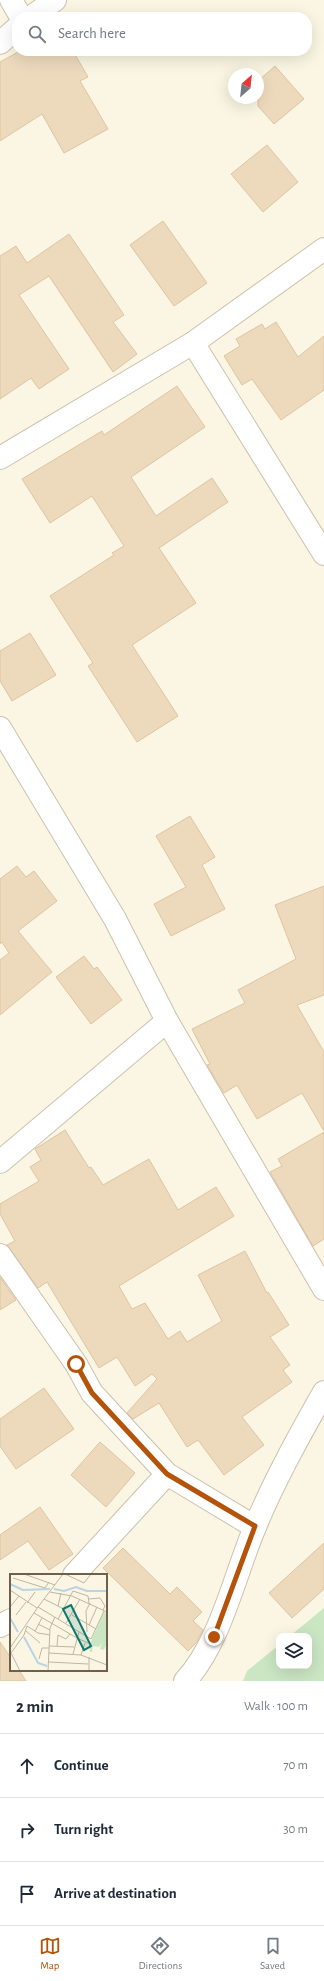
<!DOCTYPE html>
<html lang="en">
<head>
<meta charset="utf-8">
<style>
  body { margin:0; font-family:"Alegreya Sans",sans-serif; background:#f6f6f7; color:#1f2937 }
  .controls { position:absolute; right:12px; bottom:12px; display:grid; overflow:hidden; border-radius:8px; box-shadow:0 4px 16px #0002 }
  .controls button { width:36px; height:36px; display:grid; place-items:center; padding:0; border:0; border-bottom:1px solid #e0e1e3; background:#fff; color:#1f2937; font:20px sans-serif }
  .compass { position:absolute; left:228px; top:68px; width:36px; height:36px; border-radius:50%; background:#fff; box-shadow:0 4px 16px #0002; rotate:27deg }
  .stop { position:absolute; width:12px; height:12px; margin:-9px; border:3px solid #b45309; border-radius:50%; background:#fff }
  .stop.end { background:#b45309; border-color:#fff; box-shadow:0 1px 4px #0008 }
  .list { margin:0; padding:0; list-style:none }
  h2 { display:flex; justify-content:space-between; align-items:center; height:52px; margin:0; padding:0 16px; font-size:17px }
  h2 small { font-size:13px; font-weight:400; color:#747a83 }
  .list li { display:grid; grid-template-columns:26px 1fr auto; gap:12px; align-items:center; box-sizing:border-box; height:64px; padding:0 16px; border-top:1px solid #e0e1e3 }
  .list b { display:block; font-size:15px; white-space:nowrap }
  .list em { font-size:13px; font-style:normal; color:#747a83 }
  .icon { flex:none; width:22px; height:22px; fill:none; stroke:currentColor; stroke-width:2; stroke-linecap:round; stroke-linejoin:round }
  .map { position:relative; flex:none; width:324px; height:1681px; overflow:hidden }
  .search { position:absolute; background:#fff; box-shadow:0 4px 16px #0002; left:12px; right:12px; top:12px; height:44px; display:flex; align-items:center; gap:10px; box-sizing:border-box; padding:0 14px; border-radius:16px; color:#747a83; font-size:15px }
  .sheet { height:244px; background:#fff }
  nav { display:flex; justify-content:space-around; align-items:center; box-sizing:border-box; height:56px; border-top:1px solid #e0e1e3; background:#fff; font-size:11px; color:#747a83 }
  nav a { display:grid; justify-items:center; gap:2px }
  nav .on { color:#b45309 }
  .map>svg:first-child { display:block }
</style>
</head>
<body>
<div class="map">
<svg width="324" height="1681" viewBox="0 0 324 1681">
  <rect width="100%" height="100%" fill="#faf6e3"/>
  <polygon fill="#cae6c3" points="324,1608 324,1681 243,1681 247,1671 279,1645 279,1666 309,1666 309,1636 290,1636"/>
  <g fill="#eddabd" stroke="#dfc49e">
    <polygon points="20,51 73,51 88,77 80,81 108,129 64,153 42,114 0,141 0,62"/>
    <polygon points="275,66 304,99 274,124 258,106 258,81"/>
    <polygon points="267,145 298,182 263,212 231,174"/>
    <polygon points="163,221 207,283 174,306 130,245"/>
    <polygon points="69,234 124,315 113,322 137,354 113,372 49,276 19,295 69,369 39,389 31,378 0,399 0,256 16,246 27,263"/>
    <polygon points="276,322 298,357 324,336 324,390 281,420 252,379 242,385 224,356 240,346 236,339 262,324 265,329"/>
    <polygon points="177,386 205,427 131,477 156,516 212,478 228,502 159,548 196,603 132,645 178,716 137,742 88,666 93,663 50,596 114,555 112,553 124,546 92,496 50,523 22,479 102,431 104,435"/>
    <polygon points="30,633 56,675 12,701 0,681 0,651"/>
    <polygon points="190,816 215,857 202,865 225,909 171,936 154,904 186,887 156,836"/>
    <polygon points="17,866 26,877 34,871 57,901 18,931 52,972 0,1015 0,960 9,953 2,942 0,944 0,879"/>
    <polygon points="324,886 324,995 297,1005 324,1052 324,1131 302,1093 257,1119 237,1085 224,1093 207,1065 210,1064 192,1029 245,1003 238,990 296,959 275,905"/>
    <polygon points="84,956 94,969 97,967 122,1000 91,1024 56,977"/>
    <polygon points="65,1130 89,1168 91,1167 103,1185 149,1159 178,1210 216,1187 234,1216 119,1286 132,1309 145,1303 168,1339 180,1331 187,1342 222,1321 198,1275 245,1251 267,1293 268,1292 289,1325 270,1337 290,1365 283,1370 292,1382 242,1417 264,1445 224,1475 198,1440 187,1447 159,1403 133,1419 127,1413 157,1379 152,1374 135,1386 117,1357 99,1368 47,1282 38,1288 7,1245 15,1241 0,1214 0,1204 39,1181 30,1167 41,1160 35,1149"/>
    <polygon points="324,1132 324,1239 313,1246 270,1172 282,1166 278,1159"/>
    <polygon points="0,1277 16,1300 0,1310"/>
    <polygon points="44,1388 74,1429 16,1469 0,1446 0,1419"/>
    <polygon points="100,1442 135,1473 106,1507 71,1475"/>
    <polygon points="40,1507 73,1554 49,1570 28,1541 0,1560 0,1535"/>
    <polygon points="324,1543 324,1589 292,1618 269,1593"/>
    <polygon points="123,1548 170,1594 177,1587 202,1612 193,1621 203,1630 196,1643 188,1651 103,1568"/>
    <polygon points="0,1642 11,1658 11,1670 19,1670 26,1681 0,1681"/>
  </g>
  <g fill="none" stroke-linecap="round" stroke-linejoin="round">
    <g stroke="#cdc1ad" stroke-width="24">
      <g id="minor">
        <polyline points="11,0 21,17"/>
        <polyline points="31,17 55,0"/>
        <polyline points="0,43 17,28"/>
        <polyline points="193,343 324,554"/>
        <polyline points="0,458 193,343 324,249"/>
        <polyline points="0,728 115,919 167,1021 324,1289"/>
        <polyline points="0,1162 167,1021"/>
        <polyline points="0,1255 76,1364 92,1393 167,1474 255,1527"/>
        <polyline points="74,1575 167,1474"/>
        <polyline points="0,1626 11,1620"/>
        <path d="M185 1681C220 1644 235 1574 255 1527 274 1481 299 1436 324 1392"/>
      </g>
    </g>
    <use href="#minor" stroke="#fff" stroke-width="22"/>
  </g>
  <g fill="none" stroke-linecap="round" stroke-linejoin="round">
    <polyline stroke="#b45309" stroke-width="5" points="76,1364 92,1393 167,1474 255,1526 214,1637"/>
  </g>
  <g transform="translate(10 1574)">
    <rect width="97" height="97" fill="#faf6e3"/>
    <path d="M94 38 97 39V69L94 76 90 75 92 68 89 73 83 72 82 78H80L79 72Z" fill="#cae6c3"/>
    <path fill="none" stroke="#b9d4e2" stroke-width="2" d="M0 10 13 16 40 15M44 15 54 17 66 13 77 17H97M0 44 8 58M14 63 28 89 37 92"/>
    <path fill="none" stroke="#bfb6a1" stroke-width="1" d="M14 0 45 11M55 0 74 9 81 0M3 4 35 14 39 8M0 16 27 34M40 18 62 22 97 38M34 25 54 35M79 25 90 24 95 32 93 36M17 29 25 18M48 32 51 19M0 33 9 22M28 33 81 65 94 37M24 39 67 64M6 41 16 28M62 41 86 55M48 45 63 17 78 22 79 29M56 49 70 25M28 50 40 56M79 51 87 33M16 57 30 69M25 57 32 44M77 58 76 37 80 29M67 64 78 69M39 72 64 73M47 72 48 61 56 65 60 60M0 74 28 33 53 0M0 77 10 97M1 79 14 61 17 52 28 59 40 61M39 79 71 81 97 91M63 80 69 58M71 81 75 69M29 85 32 74H39M39 88 78 90M38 97 40 54 45 43M79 97V83"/>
    <path fill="#0f766e" fill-opacity="0.15" stroke="#0f766e" stroke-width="2" d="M61 31 81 72 74 76 53 35Z"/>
    <rect width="97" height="97" fill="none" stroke="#70604b" stroke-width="2"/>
  </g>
</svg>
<div class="controls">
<button><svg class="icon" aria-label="layers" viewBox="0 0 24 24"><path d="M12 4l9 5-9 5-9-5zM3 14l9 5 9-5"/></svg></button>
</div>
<svg class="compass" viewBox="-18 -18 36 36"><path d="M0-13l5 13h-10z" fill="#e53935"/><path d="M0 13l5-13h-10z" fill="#747a83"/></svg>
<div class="stop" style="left:76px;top:1364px"></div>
<div class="stop end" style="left:214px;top:1637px"></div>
<div class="search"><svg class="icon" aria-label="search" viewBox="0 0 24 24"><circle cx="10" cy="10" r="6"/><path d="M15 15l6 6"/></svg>Search here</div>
</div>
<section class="sheet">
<h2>2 min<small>Walk · 100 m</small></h2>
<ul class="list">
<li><svg class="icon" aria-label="ahead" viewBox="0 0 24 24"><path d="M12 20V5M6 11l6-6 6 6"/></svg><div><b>Continue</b></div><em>70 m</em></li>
<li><svg class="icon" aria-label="right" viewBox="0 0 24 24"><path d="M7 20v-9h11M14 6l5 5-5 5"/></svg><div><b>Turn right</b></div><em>30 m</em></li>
<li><svg class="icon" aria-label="arrive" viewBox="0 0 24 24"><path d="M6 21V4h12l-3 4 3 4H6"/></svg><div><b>Arrive at destination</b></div></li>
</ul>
</section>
<nav>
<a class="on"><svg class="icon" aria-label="map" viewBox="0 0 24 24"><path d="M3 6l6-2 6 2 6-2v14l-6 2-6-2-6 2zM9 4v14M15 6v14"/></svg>Map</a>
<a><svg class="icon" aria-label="directions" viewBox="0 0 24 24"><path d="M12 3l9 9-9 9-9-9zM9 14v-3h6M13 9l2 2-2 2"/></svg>Directions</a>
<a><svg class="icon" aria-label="saved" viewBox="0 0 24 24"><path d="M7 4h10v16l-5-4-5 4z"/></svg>Saved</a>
</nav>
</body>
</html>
